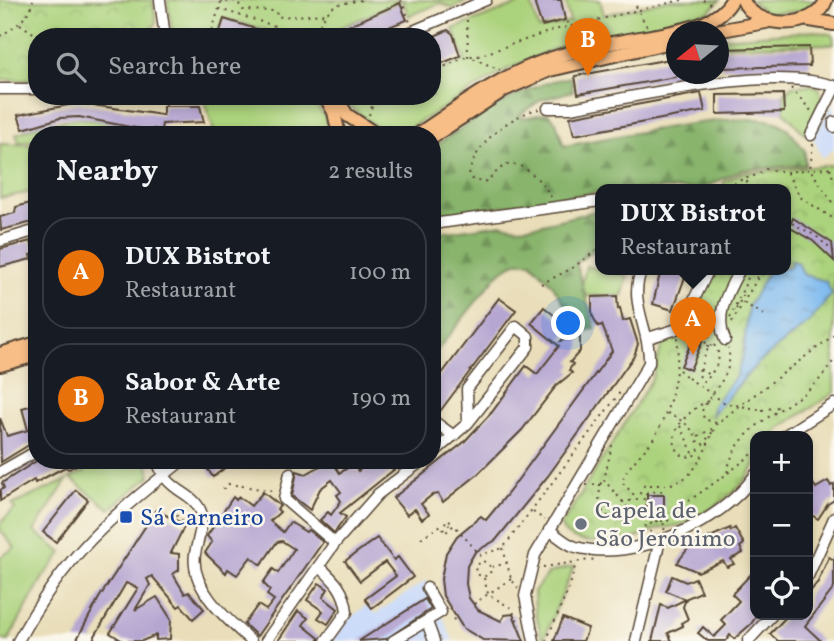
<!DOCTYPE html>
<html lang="en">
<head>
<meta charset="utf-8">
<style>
  body { margin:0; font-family:Vollkorn,serif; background:#20242c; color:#f1f3f6 }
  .controls { position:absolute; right:21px; bottom:21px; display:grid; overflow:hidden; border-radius:14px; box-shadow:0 4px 10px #0003 }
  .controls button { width:63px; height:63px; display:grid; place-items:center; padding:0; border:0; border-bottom:2px solid #363941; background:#171b24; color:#f1f3f6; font:35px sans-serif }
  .compass { position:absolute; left:666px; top:21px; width:63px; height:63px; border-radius:50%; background:#171b24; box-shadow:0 4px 10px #0003; rotate:252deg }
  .you { position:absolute; left:569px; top:324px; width:24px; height:24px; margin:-18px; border:5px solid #fff; border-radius:50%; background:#1a73e8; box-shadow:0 0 0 10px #1a73e833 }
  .badge { display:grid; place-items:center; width:46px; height:46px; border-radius:50%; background:#d93025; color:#fff; font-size:23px; font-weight:700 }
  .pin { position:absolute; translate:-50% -58px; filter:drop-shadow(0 2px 4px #0008) }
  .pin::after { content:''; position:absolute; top:37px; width:24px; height:21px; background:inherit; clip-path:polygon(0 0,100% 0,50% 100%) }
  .popup { position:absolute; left:595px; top:184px; width:196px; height:91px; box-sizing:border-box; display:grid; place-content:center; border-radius:14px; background:#171b24; filter:drop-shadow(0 2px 5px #0005); font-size:23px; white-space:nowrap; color:#9ea1a6 }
  .popup b { font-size:26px; color:#f1f3f6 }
  .popup::after { content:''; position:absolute; left:50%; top:100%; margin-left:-14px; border:14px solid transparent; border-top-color:#171b24 }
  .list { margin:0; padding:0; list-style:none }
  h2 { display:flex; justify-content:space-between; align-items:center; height:91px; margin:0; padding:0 28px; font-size:30px }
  h2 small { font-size:23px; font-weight:400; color:#9ea1a6 }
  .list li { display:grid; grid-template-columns:46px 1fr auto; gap:21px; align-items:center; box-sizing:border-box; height:112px; margin:0 14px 14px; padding:0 14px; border:2px solid #363941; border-radius:28px }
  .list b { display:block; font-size:26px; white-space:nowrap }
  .list p { margin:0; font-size:23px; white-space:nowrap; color:#9ea1a6 }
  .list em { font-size:23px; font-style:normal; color:#9ea1a6 }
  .icon { flex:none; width:38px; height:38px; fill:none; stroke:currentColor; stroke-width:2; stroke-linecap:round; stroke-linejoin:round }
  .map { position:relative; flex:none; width:834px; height:641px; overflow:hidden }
  .search { position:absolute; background:#171b24; box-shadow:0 4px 10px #0003; left:28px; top:28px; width:413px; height:77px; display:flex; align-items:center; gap:18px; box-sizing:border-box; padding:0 24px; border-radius:28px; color:#9ea1a6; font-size:26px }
  .panel { position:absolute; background:#171b24; box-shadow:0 4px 10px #0003; left:28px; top:126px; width:413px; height:343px; border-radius:28px }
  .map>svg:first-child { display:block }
</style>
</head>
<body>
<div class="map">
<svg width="834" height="641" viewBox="0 0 834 641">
  <defs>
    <pattern id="forest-firs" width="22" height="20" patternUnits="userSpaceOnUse" patternTransform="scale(1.75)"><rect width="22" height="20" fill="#88b46c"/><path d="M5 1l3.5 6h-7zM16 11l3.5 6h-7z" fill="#709358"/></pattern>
    <pattern id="park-crowns" width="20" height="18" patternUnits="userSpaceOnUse" patternTransform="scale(1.75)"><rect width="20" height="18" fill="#abd27c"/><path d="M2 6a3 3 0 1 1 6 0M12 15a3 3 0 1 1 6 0" fill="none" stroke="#94b46b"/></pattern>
    <pattern id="water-ripples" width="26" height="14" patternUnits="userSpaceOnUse" patternTransform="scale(1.75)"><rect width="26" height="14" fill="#7db9ef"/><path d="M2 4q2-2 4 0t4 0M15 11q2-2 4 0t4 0" fill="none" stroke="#6897c1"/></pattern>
  </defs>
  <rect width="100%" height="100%" fill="#fbf7ec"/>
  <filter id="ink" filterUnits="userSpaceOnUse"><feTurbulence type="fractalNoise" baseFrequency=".0143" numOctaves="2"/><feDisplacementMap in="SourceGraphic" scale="14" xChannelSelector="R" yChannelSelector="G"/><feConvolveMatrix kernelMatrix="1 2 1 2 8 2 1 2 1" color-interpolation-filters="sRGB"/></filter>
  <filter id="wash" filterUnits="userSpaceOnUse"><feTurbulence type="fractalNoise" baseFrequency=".00686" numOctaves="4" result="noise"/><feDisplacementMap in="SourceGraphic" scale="28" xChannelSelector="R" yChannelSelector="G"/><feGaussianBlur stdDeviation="1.57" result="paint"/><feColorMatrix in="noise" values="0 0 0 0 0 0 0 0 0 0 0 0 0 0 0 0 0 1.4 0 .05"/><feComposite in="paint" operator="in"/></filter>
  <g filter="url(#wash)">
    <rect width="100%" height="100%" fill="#e9deb9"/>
    <g fill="#cbdbf9">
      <polygon points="834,102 834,149 822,158 813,137"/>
      <polygon points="427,580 453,641 332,641 350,618 367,605 375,614"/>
    </g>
    <g fill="#abd27c" stroke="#737e4d" stroke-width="2">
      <polygon points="167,0 468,0 453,8 440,3 409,16 402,0 320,37 290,37 223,18 216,37 178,36 172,29"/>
      <polygon points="530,0 539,29 570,22 565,0 600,0 604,15 667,0 720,0 710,11 684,20 556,48 506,70 409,128 385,130 373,125 345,102 343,96 432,96 432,57 439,71 465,60 453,29"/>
      <polygon points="751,0 818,0 807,11 765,13"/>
      <polygon points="815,31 833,35 834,44 722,46 721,38"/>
      <polygon points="812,85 819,88 822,97 805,134 784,112 784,94 792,86"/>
      <polygon points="203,96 308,96 324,115 330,135 162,135 214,131"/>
      <polygon points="79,118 159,130 150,135 37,135 37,141 19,142 16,134 42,124"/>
      <polygon points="0,144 37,145 37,191 0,198"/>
      <polygon points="586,266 628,276 622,296 580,296"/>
      <polygon points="81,460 147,460 150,476 110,509 70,478 86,471"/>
      <polygon points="67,480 34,531 62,553 43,577 8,641 0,639 0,557 15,548 0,530 0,523 15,509 12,505"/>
      <polygon points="574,566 543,641 535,611 534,591 549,573"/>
    </g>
    <g fill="url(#forest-firs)" stroke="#626f45" stroke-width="2">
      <path d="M571 77 573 91 541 100 520 114 523 118 548 113 556 122 564 146C605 139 746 108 779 123 789 128 798 142 805 151V165L742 170 701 189H600V192L432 216V148C475 119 519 86 571 77Z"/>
      <polygon points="600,210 600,247 576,263 595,328 583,332 551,283 531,262 516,262 499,273 432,357 432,234 502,224 519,227 539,225"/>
    </g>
    <g fill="url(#park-crowns)" stroke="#737e4d" stroke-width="2">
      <polygon points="0,0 153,0 156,23 148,33 37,37 37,80 0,80"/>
      <path d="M834 165V393L780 428 774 436H755C755 444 757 456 755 463 747 487 708 513 686 523 675 528 659 526 650 532 634 542 567 551 561 526L652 379 662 345 692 323 704 288 719 269H786V189H723L724 182 742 173Z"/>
    </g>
    <polygon fill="url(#water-ripples)" stroke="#5c7286" stroke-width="2" points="790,260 798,263 804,275 826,281 832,294 810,321 756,365 711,416 714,404 736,376 743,355 748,307 768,272 791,266"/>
    <g id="blocks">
      <g fill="#b5a6d1">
        <polygon points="536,0 561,0 565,20 542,26 535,5"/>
        <polygon points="400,3 407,20 370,34 371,37 323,37"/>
        <polygon points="224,19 275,35 275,37 218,37"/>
        <polygon points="448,30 453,34 460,56 440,64 432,52 432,37"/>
        <polygon points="809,47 810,66 722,68 721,49"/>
        <polygon points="676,58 676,77 578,94 575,76"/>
        <polygon points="701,93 705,111 574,135 570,117"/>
        <polygon points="783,94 784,112 717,114 717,95"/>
        <polygon points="78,103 163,115 163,106 200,106 204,122 162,124 161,130 154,129 156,132 79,117 60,118 23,129 18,115"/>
        <polygon points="34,202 37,221 1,230 0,217 15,213 16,207"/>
        <polygon points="793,218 832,243 834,261 813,241 789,227"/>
        <polygon points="31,241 34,254 30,255 31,259 0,267 0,249"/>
        <polygon points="661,269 688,269 673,310 653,304"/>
        <polygon points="617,296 618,309 620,308 623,321 630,319 638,344 634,356 548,476 496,540 475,552 467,566 466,584 469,598 478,610 501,621 505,615 513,614 524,641 483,640 463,628 443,596 441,579 446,553 457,536 481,516 486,520 509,492 612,351 602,325 598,326 592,315 592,297"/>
        <polygon points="499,298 516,310 438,414 432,410 432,387"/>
        <polygon points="544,307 571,329 561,341 580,337 580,351 570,362 573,364 569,370 572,373 557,385 522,430 477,475 443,502 438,494 432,495 421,504 429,514 422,519 415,509 407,515 393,498 463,443 492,412 526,366 537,374 559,346 531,323"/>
        <polygon points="694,336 703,340 690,370 681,366"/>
        <polygon points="37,404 37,440 1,462 0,418 7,436 28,430 22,408"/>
        <polygon points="38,460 86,460 69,469 65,467 35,483 34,480 0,501 0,490 4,488 2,483"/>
        <polygon points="209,460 235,460 213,477 204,464"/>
        <polygon points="331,460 340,473 353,464 358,471 372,460 406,460 340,513 346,517 334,533 320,520 328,512 331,515 341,501 337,495 341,492 332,480 320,489 310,510 292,496 297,471 306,474"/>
        <polygon points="828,481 831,486 834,484 834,500 828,504 818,519 808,513 808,485 812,482 816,488"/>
        <polygon points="76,490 88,500 56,542 43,532"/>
        <polygon points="263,492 280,506 277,509 280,512 270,521 283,532 290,522 306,532 308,530 323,542 257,636 244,624 258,605 266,610 274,600 267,595 270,590 263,583 273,569 278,573 294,549 282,541 277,542 261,565 251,557 237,575 228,569 226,573 205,553 212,542 207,536 233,497 236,500 239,497 251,506"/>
        <polygon points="647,495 664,495 664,511 647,510"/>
        <polygon points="156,510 185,525 171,553 179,554 179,570 173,574 185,594 189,592 204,609 193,619 181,605 178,607 152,576 147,579 150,585 135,610 157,597 171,619 170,639 156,640 156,635 142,641 123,641 110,633 138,588 126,583 92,641 76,641 99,598"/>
        <polygon points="730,528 731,531 735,528 744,544 740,547 743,553 731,559 734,564 727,567 723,561 698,572 677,563 690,546"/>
        <polygon points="377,538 394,560 398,557 413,577 372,608 365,599 396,576 385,562 360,581 345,561"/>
        <polygon points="829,557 834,560 834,588 805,626 821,641 778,641 770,634 788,615 808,615 808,594 818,582"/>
        <polygon points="755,570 755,618 751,624 734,639 730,635 726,641 708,641 698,633 703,627 714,637 726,625 721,620 739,601 732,594"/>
        <polygon points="672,576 686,582 695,578 701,592 685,599 666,591"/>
        <polygon points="319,583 328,589 323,597 338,609 328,624 318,618 323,611 307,600"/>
        <polygon points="425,599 431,609 386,639 359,641"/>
        <polygon points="686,599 683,607 688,619 681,623 683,626 668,633 672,641 652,641 661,605 668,608"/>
        <polygon points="298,611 308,618 303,625 319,638 319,641 278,641"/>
        <polygon points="563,618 588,628 583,641 554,641"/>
      </g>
    </g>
  </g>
  <g filter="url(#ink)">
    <use href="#blocks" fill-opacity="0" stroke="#554535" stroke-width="2"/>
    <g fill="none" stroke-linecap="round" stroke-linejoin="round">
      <g stroke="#554535" stroke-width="13">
        <g id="minor">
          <polyline points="160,0 165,37"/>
          <polyline points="399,37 486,0"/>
          <polyline points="0,89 37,89"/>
          <path d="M548 108H571C640 96 769 65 834 86"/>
          <polyline points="834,122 834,127"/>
          <polyline points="811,135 834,89"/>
          <polyline points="432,224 600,201"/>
          <polyline points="0,241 37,230"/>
          <polyline points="648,338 674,330 682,324 709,269"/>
          <path d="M725 340C714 315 728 291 740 269"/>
          <polyline points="432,420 454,436"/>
          <polyline points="784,436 834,404"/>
          <polyline points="432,454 468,423 528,347 528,336 516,326 467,389 468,423"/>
          <path d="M157 460C167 494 193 490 201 512 204 523 197 543 195 554 190 589 228 620 251 641"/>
          <polyline points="0,472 37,451"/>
          <polyline points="290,473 284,499 335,543"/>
          <path d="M549 530C557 535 567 545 576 547 634 563 722 523 755 475"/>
          <path d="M319 566C334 580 345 590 347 612L326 641"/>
          <polyline points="808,576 834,518"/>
          <polyline points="427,622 434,641"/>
          <path d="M18 641C65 555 108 519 183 460"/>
          <polyline points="266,641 335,543 378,494 423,460"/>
          <polyline points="393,641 441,612 427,588"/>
          <path d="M534 641 525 596 535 555 649 363C651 330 627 302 642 269"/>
          <polyline points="636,641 660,540"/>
          <polyline points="748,641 772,615"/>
        </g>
      </g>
      <g stroke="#554535" stroke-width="16">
        <g id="major">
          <path d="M743 0C755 30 816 30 826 0"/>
          <polyline points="804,19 834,24"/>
          <polyline points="711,32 766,22"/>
          <polyline points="325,96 334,112 339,135"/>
          <polyline points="335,96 347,115 377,135"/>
          <path d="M417 135C451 112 485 87 522 70 565 50 611 43 657 35 682 30 718 25 732 0"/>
          <polyline points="432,137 504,90 550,70 676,41"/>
          <polyline points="0,354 37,343"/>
          <polyline points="0,365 37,355"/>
        </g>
      </g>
      <g stroke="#554535" stroke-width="2" stroke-dasharray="2 5" stroke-linecap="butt">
        <polyline points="401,0 410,22"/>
        <polyline points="703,0 715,6"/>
        <polyline points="636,6 647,27"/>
        <polyline points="219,9 311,37 326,14"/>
        <polyline points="467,20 468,56 500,70"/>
        <polyline points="567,22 585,36"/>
        <polyline points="20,24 39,37"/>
        <path d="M0 36C15 27 29 18 33 0"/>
        <polyline points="210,37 221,2 237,1 243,10 276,11 277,17 326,14 335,5 362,0"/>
        <polyline points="432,72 468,56 478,56 554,30 682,0"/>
        <polyline points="791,88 813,113"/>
        <path d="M539 109C510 115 474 144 469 175L473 180 484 182C492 178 498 168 507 165 524 160 544 184 551 197"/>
        <polyline points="369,115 372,106 389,96"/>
        <polyline points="113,127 117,135"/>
        <polyline points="813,144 810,169 834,205"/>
        <polyline points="830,168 834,181"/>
        <polyline points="787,173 800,197 834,219"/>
        <polyline points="747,181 748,189"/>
        <path d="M729 189C738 176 754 180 766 169L787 172 834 167"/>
        <polyline points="786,220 816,236 834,252"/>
        <polyline points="757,278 755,273 760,269"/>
        <polyline points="541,284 571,269 600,248"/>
        <polyline points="32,301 37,297"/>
        <polyline points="744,303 764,315"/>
        <polyline points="736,309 744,294"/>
        <polyline points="730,318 752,269"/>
        <polyline points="732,322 757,279 767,269"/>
        <path d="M714 345C725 359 714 369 706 381H702L698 373 709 346Z"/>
        <polyline points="709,346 704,345 713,330"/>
        <polyline points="700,369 709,375"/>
        <polyline points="679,370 688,378"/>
        <path d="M708 401C688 410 660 437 683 456L693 457 714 430"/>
        <polyline points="762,410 778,407"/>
        <path d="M667 413C684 421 695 428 699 447"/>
        <path d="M716 423 704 419 702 411C712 389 735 375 728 348"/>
        <polyline points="680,426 694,455"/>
        <polyline points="698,436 712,429"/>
        <path d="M612 445 604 480 629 509 639 516 670 514 727 474C734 427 782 413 813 386 821 379 828 369 834 360"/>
        <polyline points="728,473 755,452"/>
        <polyline points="600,484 599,508 609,517 639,516 656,521"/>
        <polyline points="586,485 600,484 604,481"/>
        <path d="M643 486C652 484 662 486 671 484 698 479 707 443 717 423L834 335"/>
        <polyline points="223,489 228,484 275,491"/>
        <path d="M662 491 633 494 622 482C627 465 644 453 654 438 672 407 678 373 678 337"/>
        <polyline points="622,502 644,499 646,509"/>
        <polyline points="646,509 646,494"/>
        <polyline points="533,512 545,520"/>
        <polyline points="176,515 190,527"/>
        <polyline points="449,520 452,522 443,530 445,533 454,525 480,555 503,548 621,391"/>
        <polyline points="664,530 666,525 656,521 668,521 669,515"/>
        <polyline points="651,532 645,526 656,522"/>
        <polyline points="421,538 449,520"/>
        <polyline points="503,548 511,579 518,588"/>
        <polyline points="480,555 482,560 491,567 490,574 483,577 477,574 475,568 482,560"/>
        <polyline points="492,567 507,563"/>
        <polyline points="543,567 596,559"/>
        <polyline points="484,578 488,594 511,579"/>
        <polyline points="474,604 488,594 511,608 520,625"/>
        <polyline points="453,620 457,616"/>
        <polyline points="546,641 570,586 576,562"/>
      </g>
      <use href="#minor" stroke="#fff" stroke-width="10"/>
      <use href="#major" stroke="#f7be87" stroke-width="12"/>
      <polyline stroke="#554535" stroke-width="2" stroke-dasharray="2 5" stroke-linecap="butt" points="688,378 725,403 762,410"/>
    </g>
  </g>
  <rect fill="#1a4fb4" stroke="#fbf7ec" stroke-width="2.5" x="119" y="510" width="14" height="14" rx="3.5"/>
  <circle fill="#6b7280" stroke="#fbf7ec" stroke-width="2.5" cx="581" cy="524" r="7"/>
  <g text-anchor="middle" stroke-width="5" stroke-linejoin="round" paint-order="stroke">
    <g font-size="24" fill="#5b616d" stroke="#fbf7ec" text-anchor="start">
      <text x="595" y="518">Capela de<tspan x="595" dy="28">São Jerónimo</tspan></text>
    </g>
    <g font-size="24" fill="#164399" stroke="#fbf7ec" text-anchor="start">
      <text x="140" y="525">Sá Carneiro</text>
    </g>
  </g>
</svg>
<div class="controls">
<button>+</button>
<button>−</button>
<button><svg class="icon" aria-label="locate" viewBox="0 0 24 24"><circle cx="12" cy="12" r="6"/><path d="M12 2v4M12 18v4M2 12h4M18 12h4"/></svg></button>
</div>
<svg class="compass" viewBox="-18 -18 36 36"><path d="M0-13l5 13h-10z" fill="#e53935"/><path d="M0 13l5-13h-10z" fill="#9ea1a6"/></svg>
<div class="you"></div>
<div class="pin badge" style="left:693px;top:355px;background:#e8710a">A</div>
<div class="popup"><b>DUX Bistrot</b>Restaurant</div>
<div class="pin badge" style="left:588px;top:76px;background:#e8710a">B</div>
<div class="search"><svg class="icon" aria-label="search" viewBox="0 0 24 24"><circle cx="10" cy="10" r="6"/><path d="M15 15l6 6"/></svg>Search here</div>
<section class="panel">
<h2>Nearby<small>2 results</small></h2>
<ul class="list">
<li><span class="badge" style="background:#e8710a">A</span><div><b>DUX Bistrot</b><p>Restaurant</p></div><em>100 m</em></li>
<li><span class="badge" style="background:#e8710a">B</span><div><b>Sabor &amp; Arte</b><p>Restaurant</p></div><em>190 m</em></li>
</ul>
</section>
</div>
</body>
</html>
